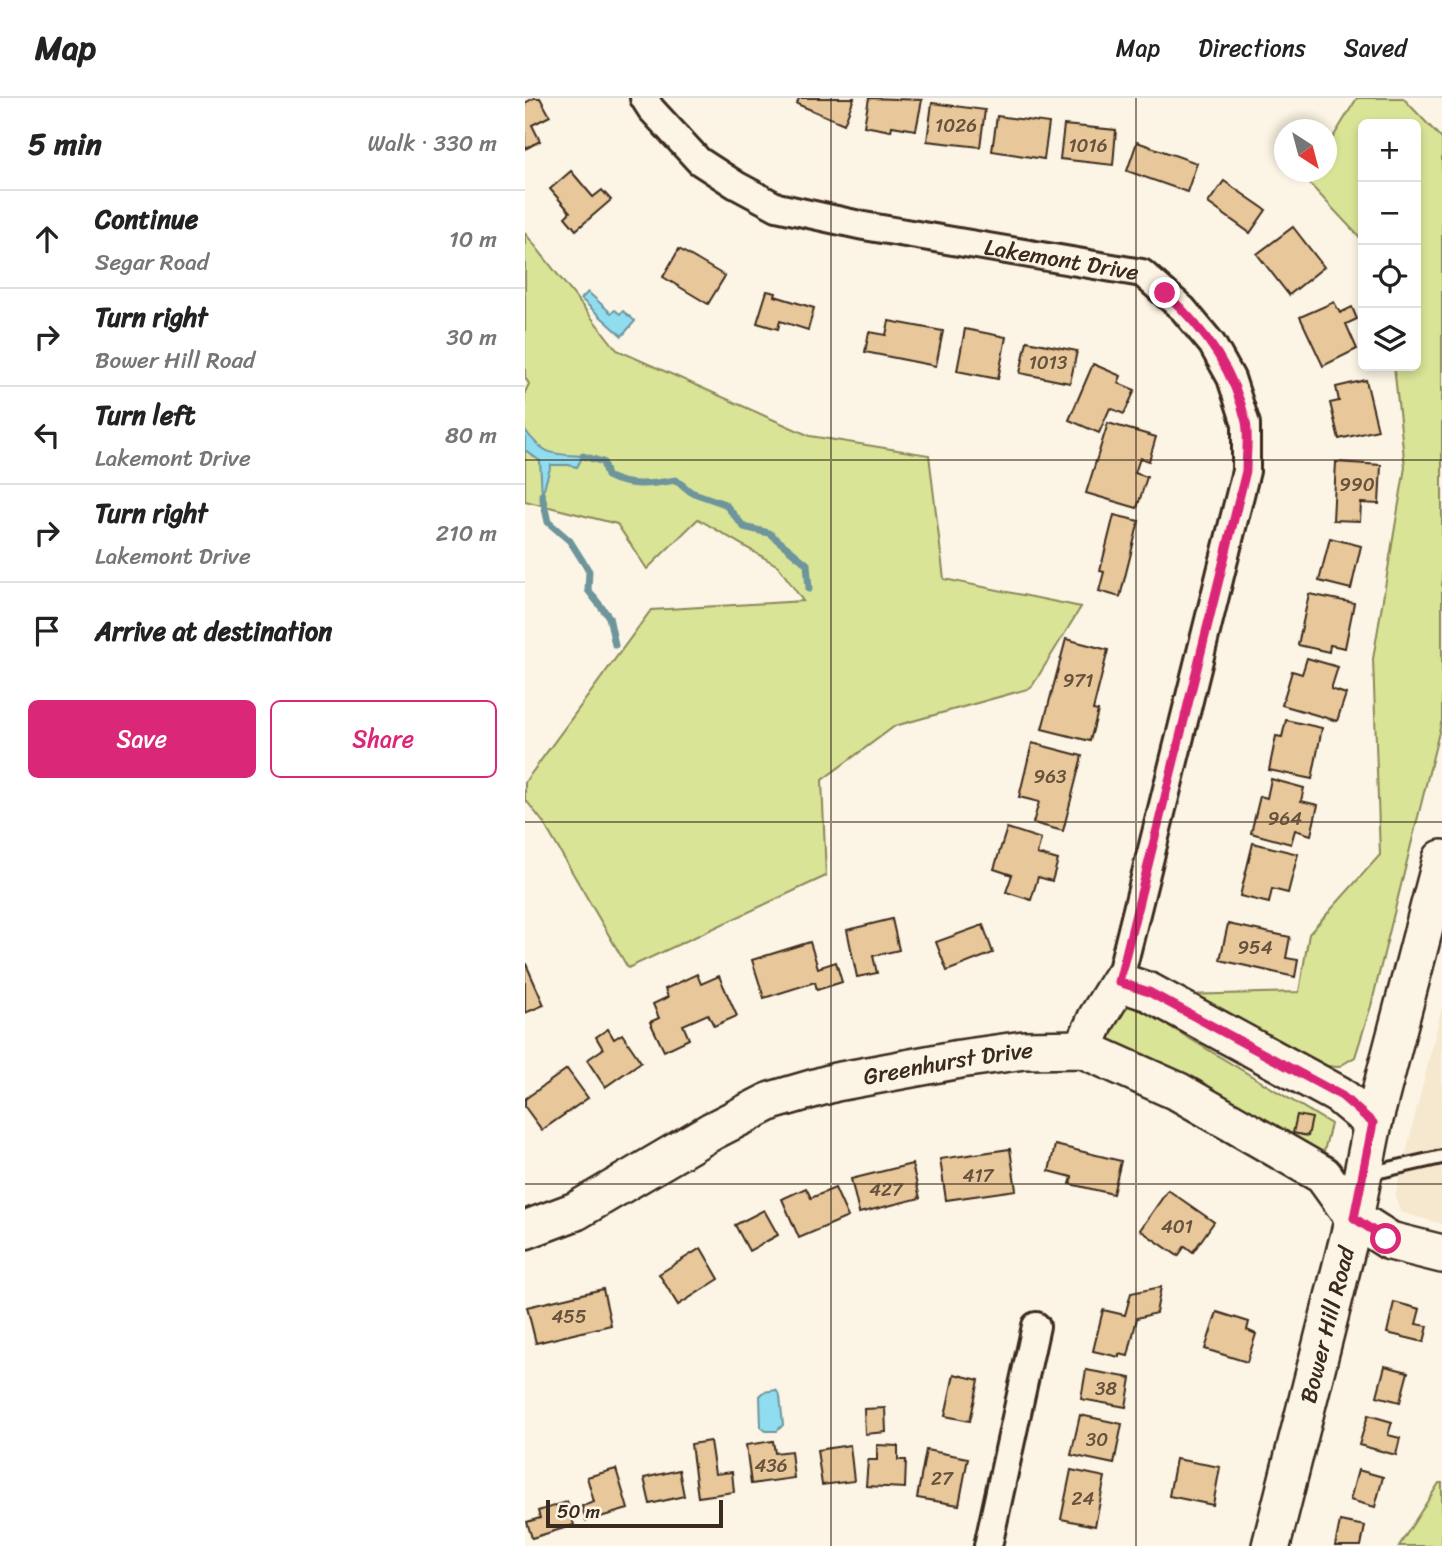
<!DOCTYPE html>
<html lang="en">
<head>
<meta charset="utf-8">
<style>
  body { margin:0; font-family:Sriracha,sans-serif; background:#f6f6f6; color:#222 }
  .controls { position:absolute; right:21px; top:21px; display:grid; overflow:hidden; border-radius:10px; box-shadow:0 4px 10px #0003 }
  .controls button { width:63px; height:63px; display:grid; place-items:center; padding:0; border:0; border-bottom:2px solid #e0e0e0; background:#fff; color:#222; font:35px sans-serif }
  .compass { position:absolute; left:749px; top:21px; width:63px; height:63px; border-radius:50%; background:#fff; box-shadow:0 4px 10px #0003; rotate:144deg }
  .scale { position:absolute; left:21px; bottom:18px; width:177px; box-sizing:border-box; padding-left:7px; border:4px solid #3b2a1e; border-top:0; font-size:19px; line-height:24px; white-space:nowrap; color:#3b2a1e; -webkit-text-stroke:5px #fcf5e5; paint-order:stroke }
  .stop { position:absolute; width:21px; height:21px; margin:-16px; border:5px solid #db2777; border-radius:50%; background:#fff }
  .stop.end { background:#db2777; border-color:#fff; box-shadow:0 2px 7px #0008 }
  .list { margin:0; padding:0; list-style:none }
  h2 { display:flex; justify-content:space-between; align-items:center; height:91px; margin:0; padding:0 28px; font-size:30px }
  h2 small { font-size:23px; font-weight:400; color:#767676 }
  .list li { display:grid; grid-template-columns:46px 1fr auto; gap:21px; align-items:center; box-sizing:border-box; height:98px; padding:0 28px; border-top:2px solid #e0e0e0 }
  .list b { display:block; font-size:26px; white-space:nowrap }
  .list p { margin:0; font-size:23px; white-space:nowrap; color:#767676 }
  .list em { font-size:23px; font-style:normal; color:#767676 }
  .actions { display:flex; gap:14px; padding:21px 28px }
  .actions a { flex:1; padding:16px 0; border:2px solid #db2777; border-radius:10px; text-align:center; font-size:24px; color:#db2777 }
  .actions .main { background:#db2777; color:#fff }
  .icon { flex:none; width:38px; height:38px; fill:none; stroke:currentColor; stroke-width:2; stroke-linecap:round; stroke-linejoin:round }
  .map { position:relative; flex:none; width:917px; height:1448px; overflow:hidden }
  header { display:flex; align-items:center; gap:42px; box-sizing:border-box; height:98px; padding:0 35px; background:#fff; border-bottom:2px solid #e0e0e0 }
  header strong { font-size:33px }
  nav { display:flex; gap:38px; margin-inline-start:auto; font-size:24px }
  main { display:flex }
  aside { flex:1; background:#fff }
  .map>svg:first-child { display:block }
</style>
</head>
<body>
<header>
<strong>Map</strong>
<nav><a>Map</a><a>Directions</a><a>Saved</a></nav>
</header>
<main>
<aside>
<h2>5 min<small>Walk · 330 m</small></h2>
<ul class="list">
<li><svg class="icon" aria-label="ahead" viewBox="0 0 24 24"><path d="M12 20V5M6 11l6-6 6 6"/></svg><div><b>Continue</b><p>Segar Road</p></div><em>10 m</em></li>
<li><svg class="icon" aria-label="right" viewBox="0 0 24 24"><path d="M7 20v-9h11M14 6l5 5-5 5"/></svg><div><b>Turn right</b><p>Bower Hill Road</p></div><em>30 m</em></li>
<li><svg class="icon" aria-label="left" viewBox="0 0 24 24"><path d="M17 20v-9H6M10 6l-5 5 5 5"/></svg><div><b>Turn left</b><p>Lakemont Drive</p></div><em>80 m</em></li>
<li><svg class="icon" aria-label="right" viewBox="0 0 24 24"><path d="M7 20v-9h11M14 6l5 5-5 5"/></svg><div><b>Turn right</b><p>Lakemont Drive</p></div><em>210 m</em></li>
<li><svg class="icon" aria-label="arrive" viewBox="0 0 24 24"><path d="M6 21V4h12l-3 4 3 4H6"/></svg><div><b>Arrive at destination</b></div></li>
</ul>
<div class="actions"><a class="main">Save</a><a>Share</a></div>
</aside>
<div class="map">
<svg width="917" height="1448" viewBox="0 0 917 1448">
  <rect width="100%" height="100%" fill="#fcf5e5"/>
  <filter id="ink" filterUnits="userSpaceOnUse"><feTurbulence type="fractalNoise" baseFrequency=".0143" numOctaves="2"/><feDisplacementMap in="SourceGraphic" scale="14" xChannelSelector="R" yChannelSelector="G"/><feConvolveMatrix kernelMatrix="1 2 1 2 8 2 1 2 1" color-interpolation-filters="sRGB"/></filter>
  <g filter="url(#ink)">
    <polygon fill="#f6e8ce" points="917,909 917,1126 875,1114 870,1098"/>
    <g fill="#d9e497" stroke="#8a875a" stroke-width="2">
      <polygon points="832,0 878,0 917,41 917,622 846,908 830,959 813,969 772,966 658,897 774,894 784,836 855,757 848,561 880,369 869,268 891,268 891,26 838,26 838,143 781,82 786,74 802,74 802,49"/>
      <polygon points="0,135 92,252 285,338 404,357 419,481 556,509 506,590 370,628 297,682 301,778 103,870 18,724 0,701 0,684 126,512 278,503 253,468 173,421 122,471 92,426 0,403 0,294 4,286 0,279"/>
      <polygon points="604,907 614,910 806,1026 797,1061 586,946 582,936 595,910"/>
      <polygon points="914,1385 917,1385 917,1448 874,1448"/>
    </g>
    <g fill="#90ddf0" stroke="#6e959c" stroke-width="2">
      <polygon points="63,194 86,215 90,212 95,216 98,213 110,223 97,238 56,201"/>
      <path d="M0 332C19 358 28 356 58 358L52 369 43 367H26L17 397 15 363 0 352Z"/>
      <polygon points="251,1292 255,1298 258,1327 252,1333 241,1333 236,1329 235,1298 239,1294"/>
    </g>
    <g fill="none" stroke-linecap="round" stroke-linejoin="round">
      <g stroke="#6e959c" stroke-width="7">
        <path d="M58 358 78 364 82 378C105 390 126 386 151 382L166 394 200 406 219 429 244 435 282 466 284 491"/>
        <polyline points="17,397 23,424 45,443 64,473 63,492 84,519 90,547"/>
      </g>
    </g>
    <g fill="#e8c89a" stroke="#3b2a1e" stroke-width="2">
      <polygon points="9,0 15,0 25,18 7,27 15,43 0,51 0,5"/>
      <polygon points="274,0 329,0 319,26 272,6"/>
      <polygon points="344,0 397,2 391,32 367,28 366,33 339,28"/>
      <polygon points="407,5 460,12 455,49 402,43"/>
      <polygon points="472,18 524,25 519,61 467,53"/>
      <polygon points="539,27 591,32 588,67 535,61"/>
      <polygon points="612,44 672,65 662,94 602,73"/>
      <polygon points="46,73 68,99 77,92 86,102 51,132 40,119 45,114 25,91"/>
      <polygon points="699,83 741,112 725,135 683,105"/>
      <polygon points="768,129 799,169 764,197 732,156"/>
      <polygon points="154,151 200,178 183,206 138,179"/>
      <polygon points="242,193 251,195 250,198 289,210 283,232 255,223 253,231 232,225"/>
      <polygon points="809,204 815,215 827,209 832,221 821,226 832,251 798,268 775,219"/>
      <polygon points="364,223 418,233 411,268 340,254 344,234 361,237"/>
      <polygon points="440,231 481,239 473,281 432,273"/>
      <polygon points="502,243 552,253 545,285 495,275"/>
      <polygon points="568,266 596,278 593,285 610,292 599,316 585,310 574,335 544,322"/>
      <polygon points="841,282 853,332 814,341 805,305 814,303 811,289"/>
      <polygon points="583,325 631,339 624,363 615,360 610,375 622,379 612,410 561,395"/>
      <polygon points="811,364 856,367 854,406 836,405 835,423 808,422"/>
      <polygon points="589,417 614,423 595,499 574,493 579,474 575,473"/>
      <polygon points="805,440 836,448 826,491 794,483"/>
      <polygon points="784,496 829,505 820,550 805,547 804,554 773,547"/>
      <polygon points="541,541 583,552 568,612 573,613 565,643 517,631"/>
      <polygon points="782,560 813,569 806,591 821,596 812,623 757,607 767,573 777,576"/>
      <polygon points="761,622 797,630 787,681 744,672 751,638 757,639"/>
      <polygon points="507,645 557,658 538,733 508,725 514,704 494,699"/>
      <polygon points="746,681 779,690 776,703 793,707 786,737 770,732 766,746 726,735 735,698 742,700"/>
      <polygon points="482,730 516,741 512,756 533,762 527,783 513,779 506,802 481,794 487,777 469,771"/>
      <polygon points="728,745 773,756 763,795 747,791 744,805 715,798"/>
      <polygon points="367,821 374,852 348,858 352,875 332,879 322,832"/>
      <polygon points="703,826 765,839 761,860 773,862 770,879 695,862"/>
      <polygon points="458,827 468,855 422,873 411,844"/>
      <polygon points="285,844 293,870 311,864 317,884 292,892 290,884 239,900 227,862"/>
      <polygon points="1,866 19,907 0,915 0,867"/>
      <polygon points="172,876 176,886 194,878 212,918 189,928 183,916 158,927 164,941 139,953 125,924 134,920 128,906 143,899 140,891"/>
      <polygon points="83,931 89,941 97,936 116,964 80,989 62,962 78,951 71,939"/>
      <polygon points="42,971 63,1000 17,1032 0,1009 0,1001"/>
      <polygon points="772,1017 787,1020 783,1038 768,1035"/>
      <polygon points="530,1047 596,1063 588,1096 545,1086 547,1079 524,1073"/>
      <polygon points="485,1051 491,1092 421,1102 415,1061"/>
      <polygon points="387,1066 395,1100 334,1115 326,1081"/>
      <polygon points="281,1090 286,1100 310,1090 323,1119 274,1140 257,1101"/>
      <polygon points="643,1092 689,1124 668,1154 660,1148 653,1158 615,1132"/>
      <polygon points="239,1112 253,1137 224,1153 210,1127"/>
      <polygon points="176,1150 194,1181 153,1207 134,1176"/>
      <polygon points="636,1189 631,1215 612,1220 603,1258 594,1256 594,1259 568,1253 578,1212 600,1217 606,1195"/>
      <polygon points="78,1191 86,1227 11,1245 2,1209"/>
      <polygon points="869,1204 895,1211 891,1226 903,1228 899,1244 862,1235"/>
      <polygon points="692,1214 724,1224 722,1232 731,1236 722,1264 680,1251"/>
      <polygon points="860,1268 883,1274 875,1304 852,1298"/>
      <polygon points="561,1272 606,1280 601,1309 556,1301"/>
      <polygon points="429,1276 454,1282 445,1323 420,1318"/>
      <polygon points="360,1310 361,1334 340,1336 339,1311"/>
      <polygon points="555,1317 597,1326 589,1366 546,1357"/>
      <polygon points="843,1317 867,1324 863,1337 875,1340 871,1357 834,1347"/>
      <polygon points="185,1343 190,1376 207,1374 209,1394 173,1399 166,1346"/>
      <polygon points="248,1343 250,1355 266,1353 269,1380 226,1386 221,1347"/>
      <polygon points="325,1347 329,1383 297,1387 292,1352"/>
      <polygon points="352,1347 373,1348 373,1362 381,1362 380,1390 341,1388 343,1362 352,1362"/>
      <polygon points="401,1352 443,1360 434,1407 392,1400"/>
      <polygon points="651,1361 695,1369 688,1407 644,1398"/>
      <polygon points="91,1371 103,1411 61,1423 57,1408 69,1404 62,1379"/>
      <polygon points="154,1372 159,1398 125,1406 119,1380"/>
      <polygon points="546,1372 580,1379 570,1428 536,1421"/>
      <polygon points="833,1372 858,1379 850,1409 825,1402"/>
      <polygon points="42,1404 49,1427 7,1440 2,1424 15,1420 13,1413"/>
      <polygon points="815,1423 840,1428 836,1448 810,1448"/>
    </g>
    <g fill="none" stroke-linecap="round" stroke-linejoin="round">
      <g stroke="#3b2a1e" stroke-width="18">
        <polyline id="lane" points="842,1076 917,1059"/>
      </g>
      <g stroke="#3b2a1e" stroke-width="32">
        <g id="street">
          <path id="s1" d="M119 0 126 11 174 63 211 87 252 109 339 128 617 175 658 211 687 246 706 280 721 326V373L594 884"/>
          <polyline points="463,1448 511,1228"/>
        </g>
      </g>
      <g stroke="#3b2a1e" stroke-width="42">
        <g id="secondary">
          <polyline points="558,951 572,920 594,884 624,894 814,997 848,1025"/>
          <path id="s2" d="M0 1132 51 1113 187 1033 246 1003 311 984 435 961 499 952 558 951 654 994 798 1077 829 1120 865 1143 917 1156"/>
          <path id="s3" d="M746 1448 829 1120 848 1025 917 761"/>
        </g>
      </g>
      <use href="#lane" stroke="#fcf5e5" stroke-width="12"/>
      <use href="#street" stroke="#fcf5e5" stroke-width="26"/>
      <use href="#secondary" stroke="#fcf5e5" stroke-width="37"/>
    </g>
  </g>
  <g fill="none" stroke-linecap="round" stroke-linejoin="round" filter="url(#ink)">
    <path stroke="#db2777" stroke-width="9" d="M640 195C679 230 709 272 721 324 724 339 721 358 721 373L594 884 624 894 817 998 848 1025 829 1120 861 1141"/>
  </g>
  <path fill="none" stroke="#3b2a1e" stroke-width="2" stroke-opacity="0.55" d="M306 0V1448M611 0V1448M0 362H917M0 724H917M0 1086H917"/>
  <g text-anchor="middle" stroke-width="7" stroke-linejoin="round" paint-order="stroke">
    <g font-size="19" fill="#66523d">
      <text x="431" y="34">1026</text>
      <text x="563" y="54">1016</text>
      <text x="523" y="271">1013</text>
      <text x="832" y="393">990</text>
      <text x="553" y="589">971</text>
      <text x="525" y="685">963</text>
      <text x="760" y="727">964</text>
      <text x="730" y="856">954</text>
      <text x="453" y="1084">417</text>
      <text x="361" y="1098">427</text>
      <text x="652" y="1135">401</text>
      <text x="44" y="1225">455</text>
      <text x="581" y="1297">38</text>
      <text x="572" y="1348">30</text>
      <text x="246" y="1374">436</text>
      <text x="417" y="1387">27</text>
      <text x="558" y="1407">24</text>
    </g>
    <g font-size="23" fill="#3b2a1e" stroke="#fcf5e5">
      <text dy="8" stroke="none"><textPath href="#s1" startOffset="464">Lakemont Drive</textPath></text>
      <text dy="8" stroke="none"><textPath href="#s2" startOffset="460">Greenhurst Drive</textPath></text>
      <text dy="8" stroke="none"><textPath href="#s3" startOffset="228">Bower Hill Road</textPath></text>
    </g>
  </g>
</svg>
<div class="controls">
<button>+</button>
<button>−</button>
<button><svg class="icon" aria-label="locate" viewBox="0 0 24 24"><circle cx="12" cy="12" r="6"/><path d="M12 2v4M12 18v4M2 12h4M18 12h4"/></svg></button>
<button><svg class="icon" aria-label="layers" viewBox="0 0 24 24"><path d="M12 4l9 5-9 5-9-5zM3 14l9 5 9-5"/></svg></button>
</div>
<svg class="compass" viewBox="-18 -18 36 36"><path d="M0-13l5 13h-10z" fill="#e53935"/><path d="M0 13l5-13h-10z" fill="#767676"/></svg>
<div class="scale">50 m</div>
<div class="stop" style="left:861px;top:1141px"></div>
<div class="stop end" style="left:640px;top:195px"></div>
</div>
</main>
</body>
</html>
